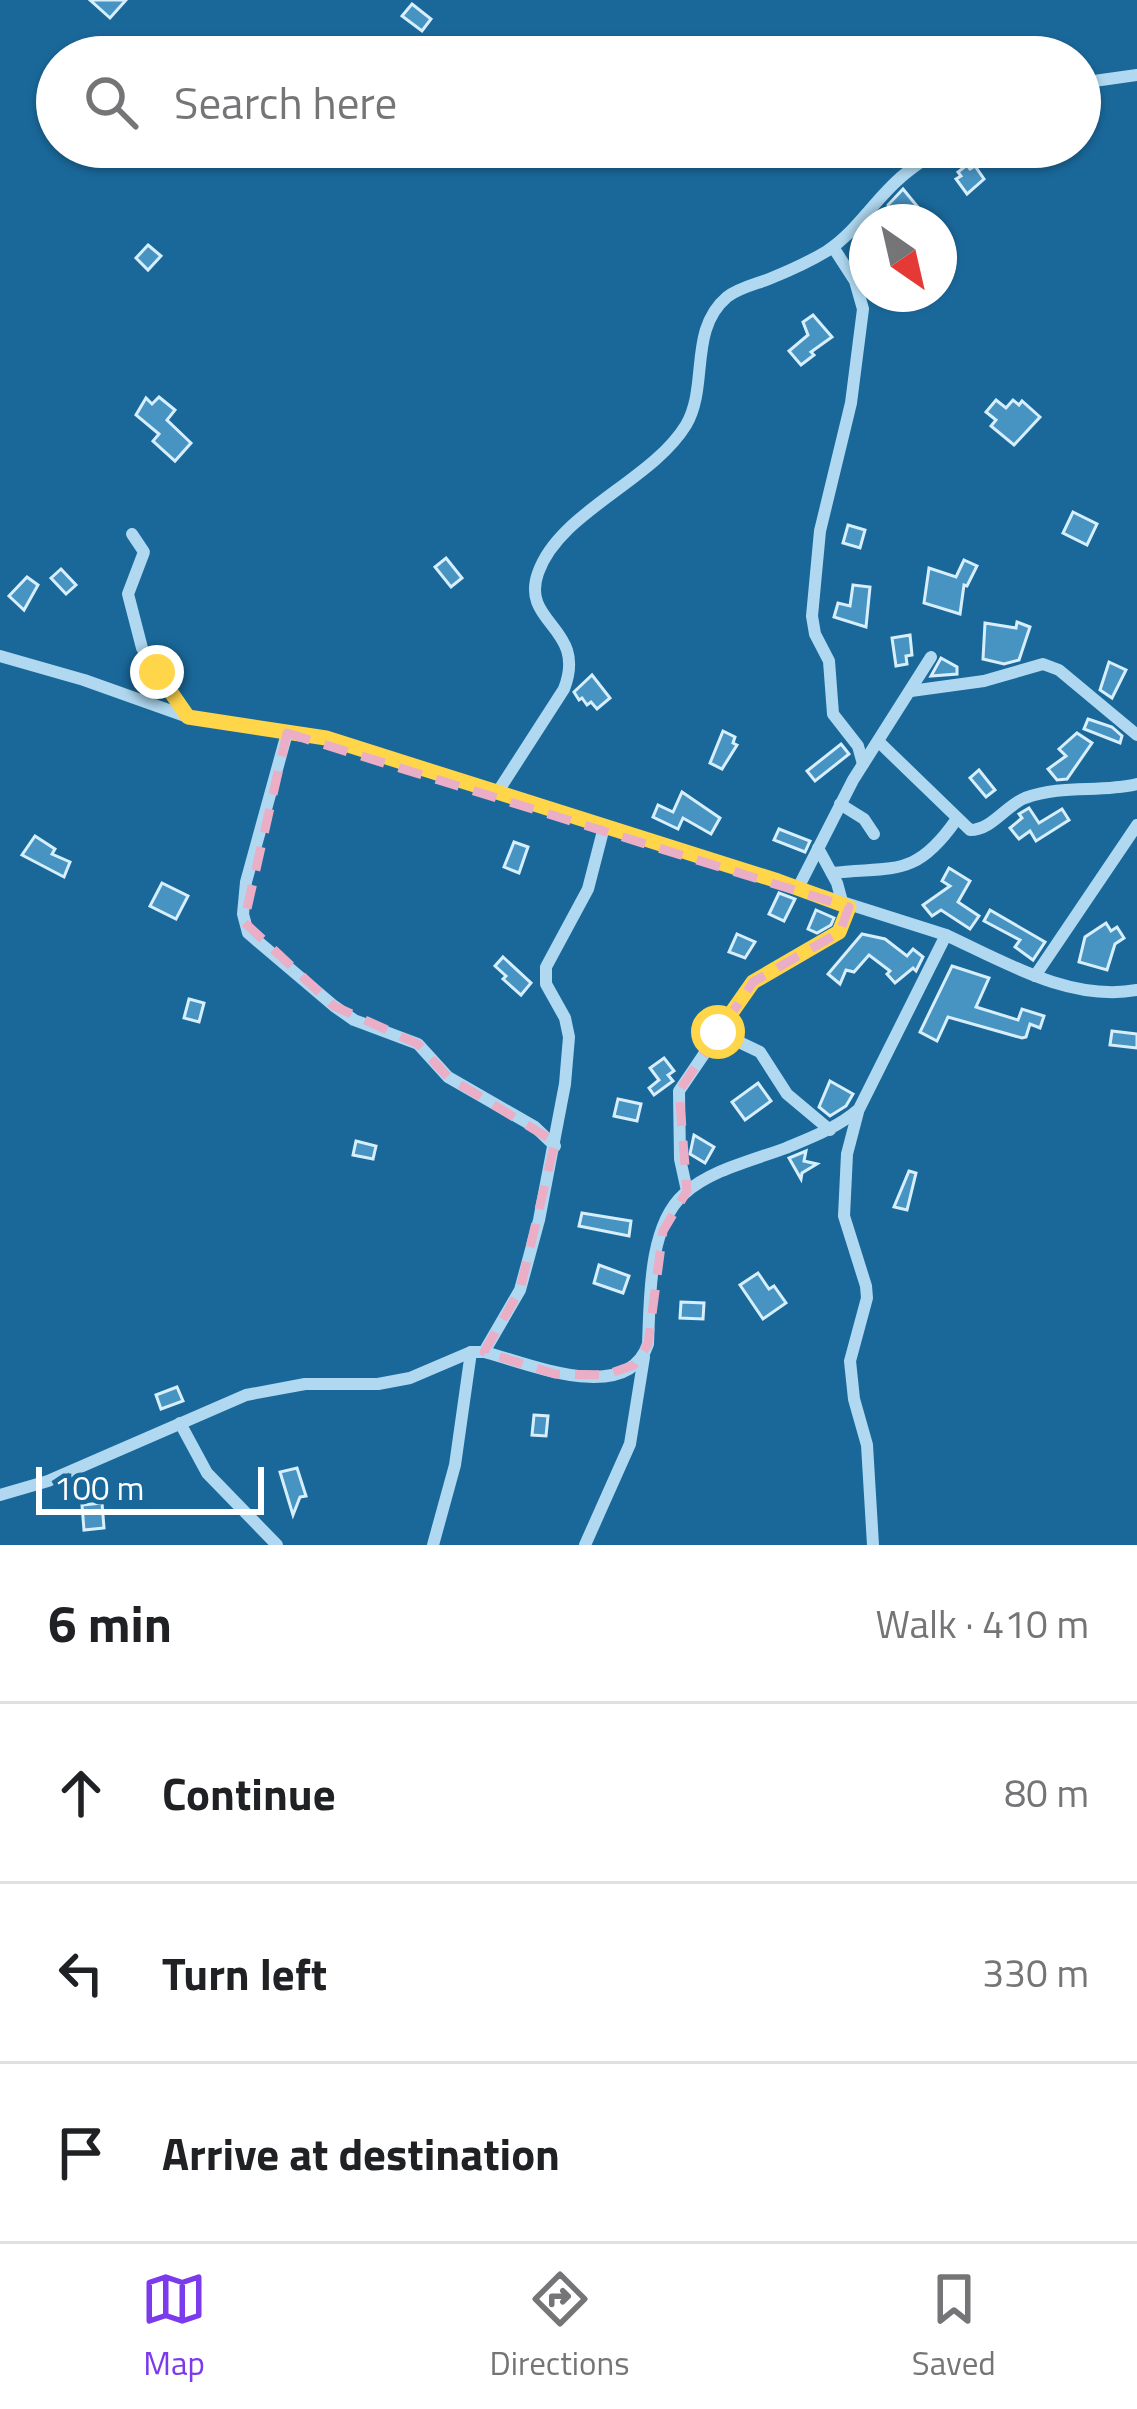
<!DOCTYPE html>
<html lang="en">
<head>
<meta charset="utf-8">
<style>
  body { margin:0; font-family:"Titillium Web",sans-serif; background:#f2f2f2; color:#202124 }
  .compass { position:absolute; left:849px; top:204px; width:108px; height:108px; border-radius:50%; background:#fff; box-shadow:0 3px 9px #0004; rotate:146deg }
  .scale { position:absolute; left:36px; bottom:30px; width:228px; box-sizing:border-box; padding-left:12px; border:6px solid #fff; border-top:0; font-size:33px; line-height:42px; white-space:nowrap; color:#fff; -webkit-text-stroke:9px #1a689a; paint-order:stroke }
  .stop { position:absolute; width:36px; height:36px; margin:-27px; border:9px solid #ffd54a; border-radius:50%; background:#fff }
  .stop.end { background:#ffd54a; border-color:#fff; box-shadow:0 3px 12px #0008 }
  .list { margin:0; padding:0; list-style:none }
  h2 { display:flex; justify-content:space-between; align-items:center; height:156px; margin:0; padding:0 48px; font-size:51px }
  h2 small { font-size:39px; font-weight:400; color:#757577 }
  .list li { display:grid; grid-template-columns:78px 1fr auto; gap:36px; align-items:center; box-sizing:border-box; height:180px; padding:0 48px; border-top:3px solid #e0e0e0 }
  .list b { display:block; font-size:45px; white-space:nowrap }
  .list em { font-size:39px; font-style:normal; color:#757577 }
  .icon { flex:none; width:66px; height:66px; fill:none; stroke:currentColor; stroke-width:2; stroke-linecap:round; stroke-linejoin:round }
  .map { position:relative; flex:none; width:1137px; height:1545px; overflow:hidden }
  .search { position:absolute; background:#fff; box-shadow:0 3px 9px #0004; left:36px; right:36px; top:36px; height:132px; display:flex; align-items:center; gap:30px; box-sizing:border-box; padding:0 42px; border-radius:66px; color:#757577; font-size:45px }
  .sheet { height:696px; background:#fff }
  nav { display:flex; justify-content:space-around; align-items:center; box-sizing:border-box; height:168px; border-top:3px solid #e0e0e0; background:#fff; font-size:33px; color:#757577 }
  nav a { display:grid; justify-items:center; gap:6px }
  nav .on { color:#7c3aed }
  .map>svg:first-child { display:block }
</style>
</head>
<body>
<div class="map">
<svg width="1137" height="1545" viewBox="0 0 1137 1545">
  <rect width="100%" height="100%" fill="#1a689a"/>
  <g fill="#4794c2" stroke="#d7eefc" stroke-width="3">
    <polygon points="90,0 126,0 110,18"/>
    <polygon points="412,4 431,19 422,31 402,16"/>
    <polygon points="967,165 970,169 975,166 984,179 967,194 956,179 961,176 958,172"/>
    <polygon points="903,189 926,217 920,222 878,222 891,213 888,205"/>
    <polygon points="148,245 161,256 148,270 136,258"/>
    <polygon points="813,315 832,337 811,352 814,355 801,365 789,351 808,335 803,322"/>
    <polygon points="159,397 175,410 167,420 191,443 175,461 153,441 159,434 136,415 146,398 152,404"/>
    <polygon points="996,400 1006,408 1013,400 1019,405 1022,401 1040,417 1014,445 991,426 996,420 986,412"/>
    <polygon points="1073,512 1097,524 1087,545 1063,533"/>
    <polygon points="848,525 865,530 860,548 843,543"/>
    <polygon points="446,558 462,578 451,587 435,567"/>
    <polygon points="964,560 977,566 967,586 964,585 960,614 924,603 929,568 956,577"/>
    <polygon points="61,569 76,585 66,594 51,578"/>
    <polygon points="27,577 38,585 24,610 9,596"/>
    <polygon points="853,585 870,587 866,627 834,617 838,603 850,606"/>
    <polygon points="1017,622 1030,627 1019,660 1004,664 983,659 985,623 1016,628"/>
    <polygon points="910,635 912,655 906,656 907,664 896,666 892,638"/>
    <polygon points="941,658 957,667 957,674 931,676"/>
    <polygon points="1109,662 1126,670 1112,698 1100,690"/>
    <polygon points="592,675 610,698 597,709 591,702 587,705 582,698 579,700 574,692"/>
    <polygon points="1088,719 1112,727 1122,736 1120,743 1084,729"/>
    <polygon points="723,731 735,737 733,743 737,745 722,769 710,763"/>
    <polygon points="1077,733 1092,743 1067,779 1057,780 1048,769 1066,756 1059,749"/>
    <polygon points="841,744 849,754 815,781 807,771"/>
    <polygon points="979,770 995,790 986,797 970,778"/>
    <polygon points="682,792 720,818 711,834 683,818 678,829 653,817 658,805 673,812"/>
    <polygon points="1029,808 1039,823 1062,809 1069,820 1036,841 1030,831 1019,839 1010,828 1022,818 1019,814"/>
    <polygon points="779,829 810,841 805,852 774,840"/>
    <polygon points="35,836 55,849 52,854 70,862 64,877 22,855"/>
    <polygon points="514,842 528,847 519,873 504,867"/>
    <polygon points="949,868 970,881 958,902 979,916 970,929 941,910 932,916 923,905 950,886 942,881"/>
    <polygon points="162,883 188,896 176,919 150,906"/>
    <polygon points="779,893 795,899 784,921 769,914"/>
    <polygon points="816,910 834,918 831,925 817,933 808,929"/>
    <polygon points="990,910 1045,942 1033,960 1015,947 1020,940 984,921"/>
    <polygon points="1106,923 1111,931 1117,927 1124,938 1115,944 1107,970 1079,962 1085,937"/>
    <polygon points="737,934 755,942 745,958 729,952"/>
    <polygon points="862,934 885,939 907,956 913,949 923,957 916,971 913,968 895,983 887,974 890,971 869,955 854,972 846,970 840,984 828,974"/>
    <polygon points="503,957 531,983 521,995 503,979 506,976 495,966"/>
    <polygon points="952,966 989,978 976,1007 1018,1020 1022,1009 1044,1016 1040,1028 1030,1024 1026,1037 1022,1038 948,1017 937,1041 920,1032"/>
    <polygon points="189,999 204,1003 199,1022 184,1018"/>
    <polygon points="1112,1031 1137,1034 1137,1048 1110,1045"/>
    <polygon points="664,1058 674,1071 668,1075 673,1081 654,1095 649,1088 659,1080 650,1068"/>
    <polygon points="830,1081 853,1094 846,1106 830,1116 819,1107"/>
    <polygon points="758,1083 771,1101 745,1120 732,1102"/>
    <polygon points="618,1099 641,1104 637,1121 614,1116"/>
    <polygon points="694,1135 714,1147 705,1163 690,1154"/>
    <polygon points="356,1141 376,1146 373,1159 353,1155"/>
    <polygon points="806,1151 804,1161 817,1164 802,1173 801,1179 789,1158"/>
    <polygon points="909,1171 916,1173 907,1210 894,1207"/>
    <polygon points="582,1213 631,1221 629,1236 579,1226"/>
    <polygon points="599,1265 629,1276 623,1293 594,1283"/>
    <polygon points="758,1273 769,1289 774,1286 786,1303 763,1319 740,1285"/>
    <polygon points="681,1302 704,1303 703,1319 680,1318"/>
    <polygon points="177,1387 183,1401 161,1409 156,1395"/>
    <polygon points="534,1415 548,1416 546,1436 532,1435"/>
    <polygon points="297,1468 306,1496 300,1497 293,1515 280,1472"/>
    <polygon points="102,1503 104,1528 84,1530 82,1505"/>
  </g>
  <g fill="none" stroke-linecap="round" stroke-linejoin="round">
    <g stroke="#b0d9f1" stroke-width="12">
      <polyline points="1080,83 1137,75"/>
      <polyline points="833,247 855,281 863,309 851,403 820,531 812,616 815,634 829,661 833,714 858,746 863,764"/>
      <polyline points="132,534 144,552 128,594 142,648 188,717"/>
      <path d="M0 656 84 680 188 717 326 738 946 935C1004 962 1071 1002 1137 990"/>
      <polyline points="911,691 984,681 1043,664 1059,670 1137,735"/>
      <polyline points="287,733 246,882 243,914 248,933 334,1006 354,1020 418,1044 448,1077 535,1127 555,1146"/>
      <path d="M879 742 970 830C992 830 1005 806 1025 798 1063 784 1099 793 1137 784"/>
      <path d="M497 793 564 689C588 627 520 624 538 573 559 512 652 481 686 425 709 386 688 330 727 297 738 288 756 284 769 279 789 271 809 262 827 251 855 233 874 201 899 179 912 167 928 157 943 147"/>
      <polyline points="840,804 864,819 874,834"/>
      <polyline points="818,848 837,883 843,905"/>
      <path d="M832 873C893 866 915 879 956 820"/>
      <polyline points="798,888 853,780 931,657"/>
      <polyline points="1035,976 1137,825"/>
      <polyline points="718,1032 760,1052 787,1094 830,1130"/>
      <polyline points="858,1112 847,1154 844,1216 866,1286 867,1298 850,1361 854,1399 867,1445 873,1545"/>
      <polyline points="687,1191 680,1159 679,1091 753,982 840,932 849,907"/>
      <polyline points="484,1352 520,1290 539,1220 565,1084 569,1037 565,1018 546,984 546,967 588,889 604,827"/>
      <polyline points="180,1423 207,1473 277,1545"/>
      <path d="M0 1495 48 1481 246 1395 305 1384H378L410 1378 471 1352H484C525 1362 627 1407 648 1344 650 1300 648 1226 684 1194 710 1170 754 1160 786 1148 812 1137 837 1128 859 1109L946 935"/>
      <polyline points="433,1545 455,1465 471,1352"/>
      <polyline points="585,1545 630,1444 644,1357"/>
    </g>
  </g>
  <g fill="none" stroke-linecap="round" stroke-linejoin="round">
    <polyline stroke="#ffd54a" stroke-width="15" points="157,672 188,717 326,738 778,881 849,907 839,932 753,982 718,1032"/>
  </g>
  <path fill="none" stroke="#eaaec6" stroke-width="9" stroke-dasharray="24 15" stroke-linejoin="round" d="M287 733 849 907 840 932 753 982 679 1091 687 1191 663 1231 648 1344 634 1365 606 1375 555 1374 484 1352 520 1290 555 1142 448 1077 418 1044 334 1006 244 922Z"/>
</svg>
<svg class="compass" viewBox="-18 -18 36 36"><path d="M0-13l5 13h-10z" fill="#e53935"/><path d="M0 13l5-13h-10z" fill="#757577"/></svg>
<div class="scale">100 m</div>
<div class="stop" style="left:718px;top:1032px"></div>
<div class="stop end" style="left:157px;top:672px"></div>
<div class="search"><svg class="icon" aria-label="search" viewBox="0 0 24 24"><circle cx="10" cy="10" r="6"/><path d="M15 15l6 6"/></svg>Search here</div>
</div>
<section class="sheet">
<h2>6 min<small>Walk · 410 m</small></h2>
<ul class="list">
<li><svg class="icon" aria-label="ahead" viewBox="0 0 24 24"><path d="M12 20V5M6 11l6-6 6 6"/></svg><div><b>Continue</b></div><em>80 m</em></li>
<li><svg class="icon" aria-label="left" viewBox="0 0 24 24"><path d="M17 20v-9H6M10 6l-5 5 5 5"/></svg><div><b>Turn left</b></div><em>330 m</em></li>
<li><svg class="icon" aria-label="arrive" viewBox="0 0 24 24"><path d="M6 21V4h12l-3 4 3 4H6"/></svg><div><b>Arrive at destination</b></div></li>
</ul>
</section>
<nav>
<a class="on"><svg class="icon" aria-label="map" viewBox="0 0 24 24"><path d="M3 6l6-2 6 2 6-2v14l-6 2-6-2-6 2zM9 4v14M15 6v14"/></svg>Map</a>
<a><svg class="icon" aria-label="directions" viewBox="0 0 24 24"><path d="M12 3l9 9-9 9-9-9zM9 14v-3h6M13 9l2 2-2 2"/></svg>Directions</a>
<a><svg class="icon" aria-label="saved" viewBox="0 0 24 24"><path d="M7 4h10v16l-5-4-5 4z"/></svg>Saved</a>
</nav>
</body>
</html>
